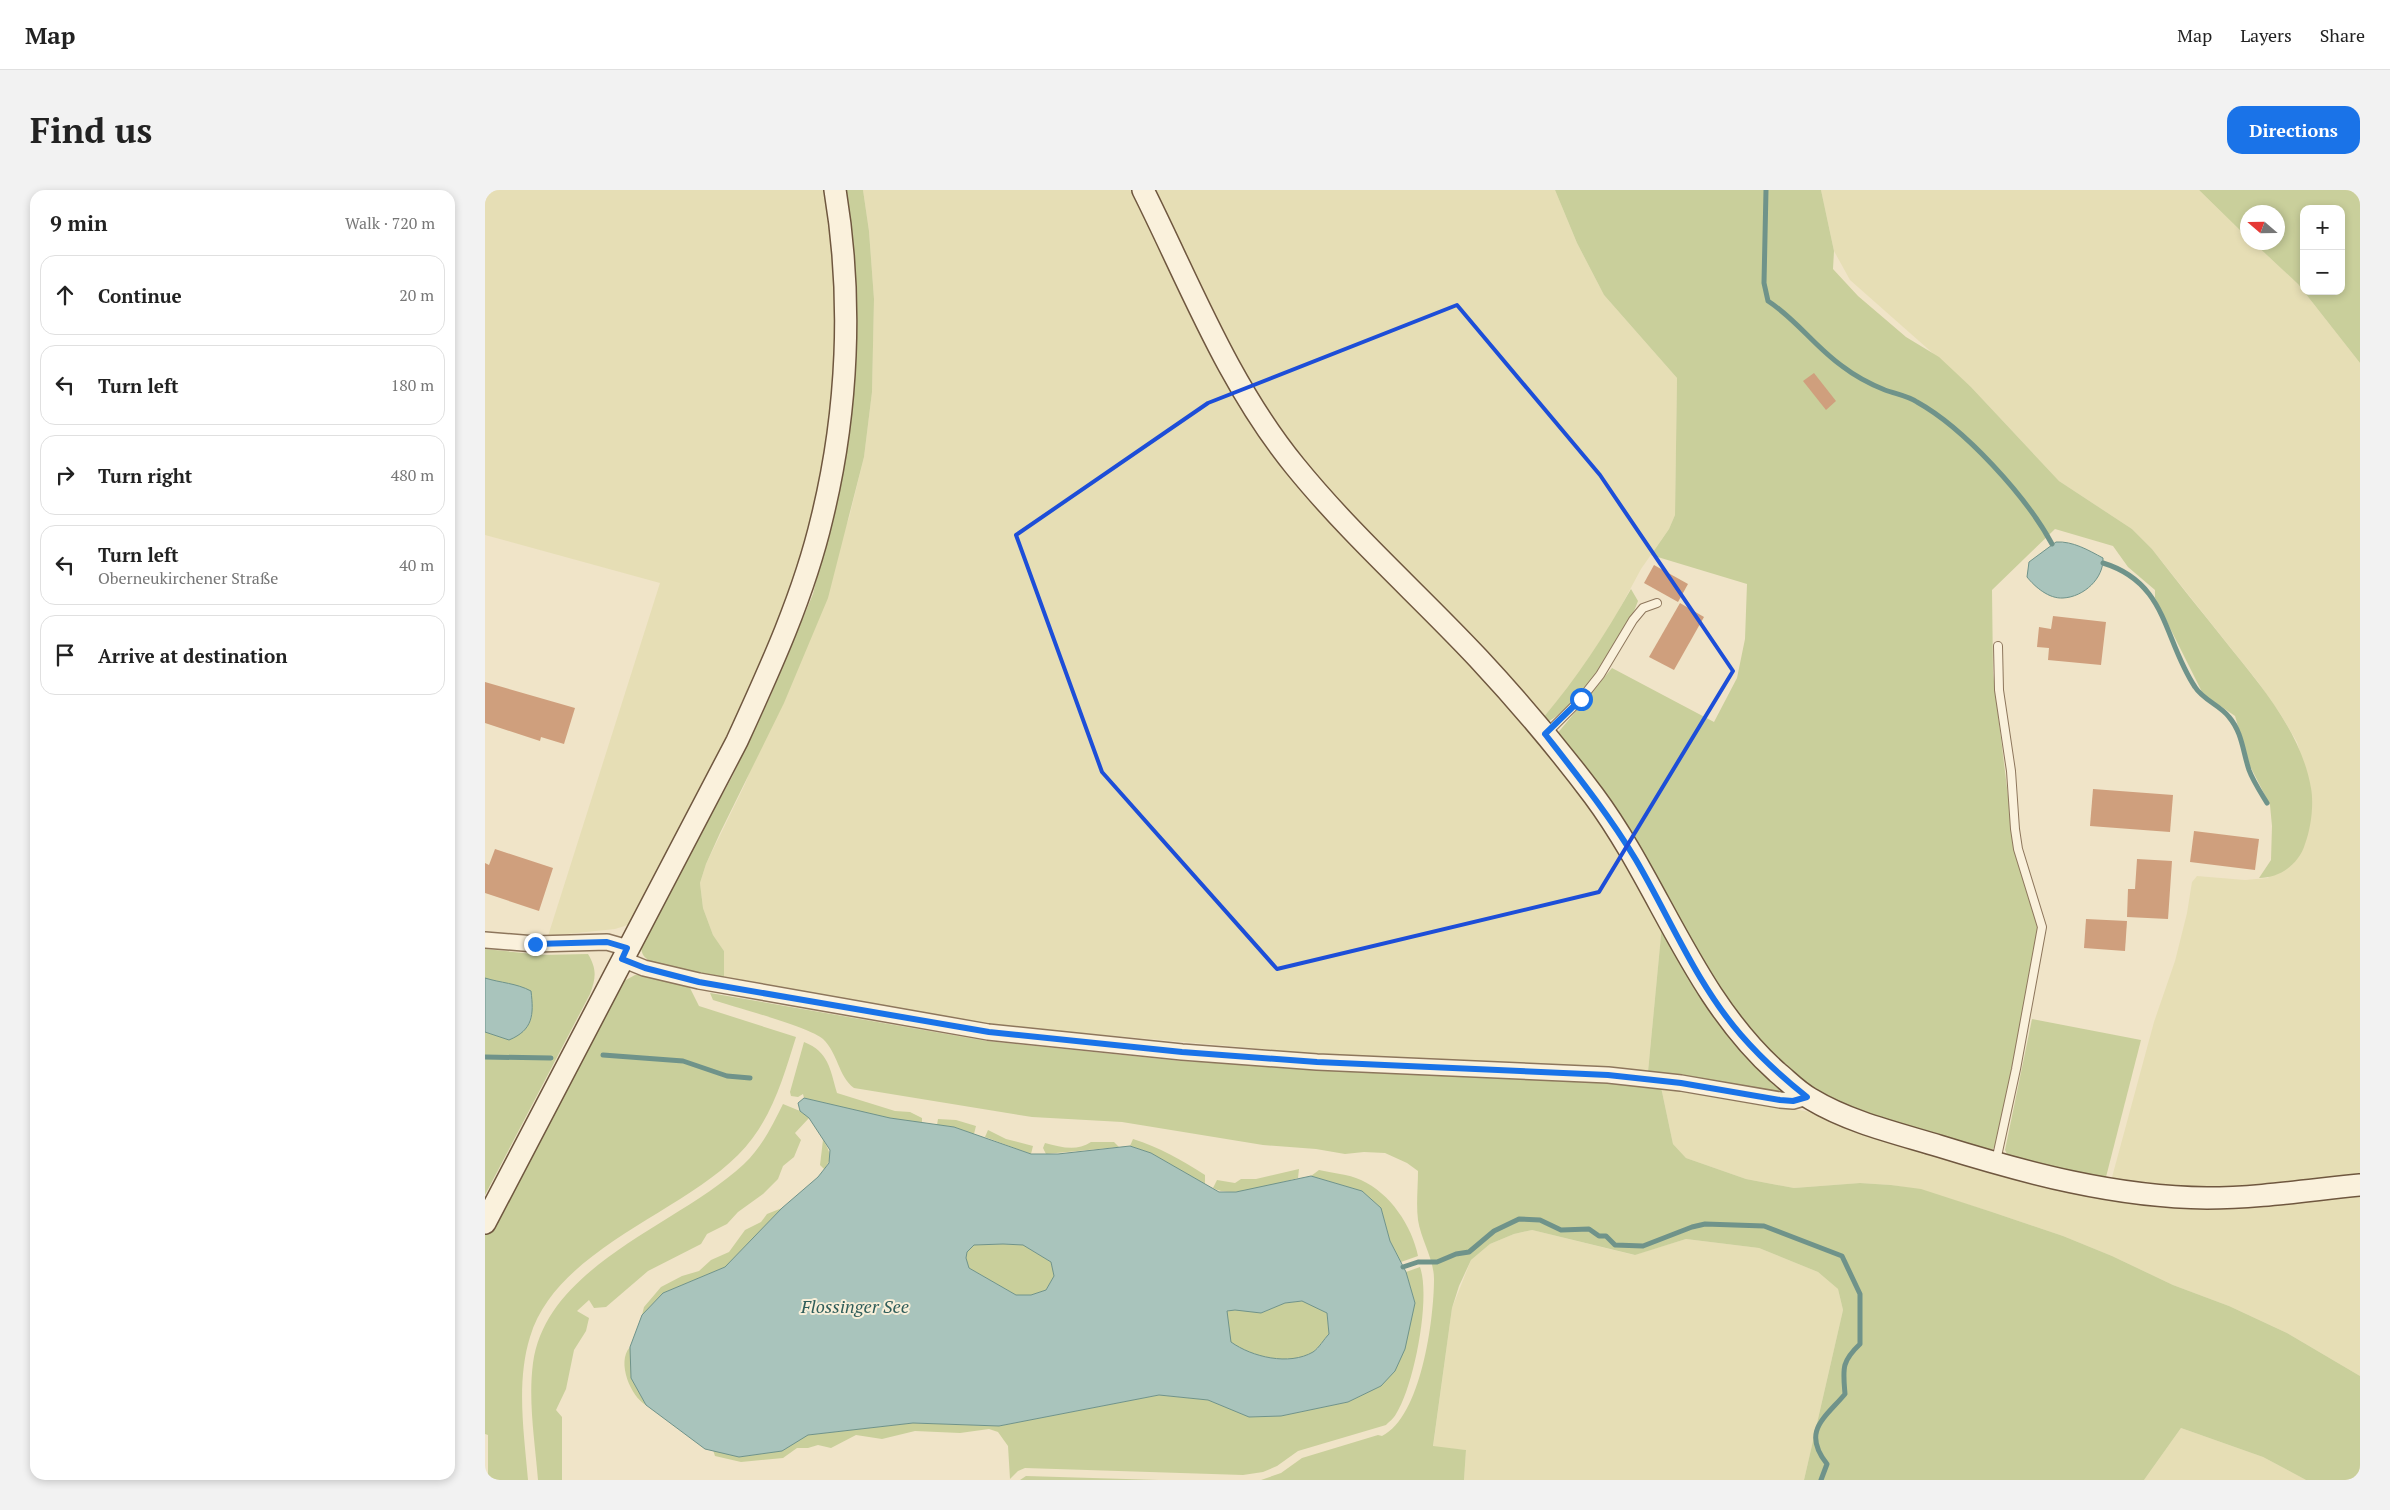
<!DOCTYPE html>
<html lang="en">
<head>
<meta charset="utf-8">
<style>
  body { margin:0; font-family:"PT Serif",serif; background:#f2f2f2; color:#222 }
  .controls { position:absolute; right:15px; top:15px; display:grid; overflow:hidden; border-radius:10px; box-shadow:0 2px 8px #0003 }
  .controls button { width:45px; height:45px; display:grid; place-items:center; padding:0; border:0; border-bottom:1px solid #e0e0e0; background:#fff; color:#222; font:25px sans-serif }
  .compass { position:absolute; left:1755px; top:15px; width:45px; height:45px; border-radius:50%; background:#fff; box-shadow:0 2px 8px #0003; rotate:290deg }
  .stop { position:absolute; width:15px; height:15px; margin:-11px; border:4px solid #1a73e8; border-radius:50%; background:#fff }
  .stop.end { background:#1a73e8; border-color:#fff; box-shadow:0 1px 5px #0008 }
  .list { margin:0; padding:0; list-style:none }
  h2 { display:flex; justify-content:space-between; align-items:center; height:65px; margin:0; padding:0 20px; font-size:21px }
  h2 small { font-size:16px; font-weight:400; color:#767676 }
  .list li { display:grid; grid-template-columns:32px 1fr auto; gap:15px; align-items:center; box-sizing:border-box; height:80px; margin:0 10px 10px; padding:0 10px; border:1px solid #e0e0e0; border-radius:15px }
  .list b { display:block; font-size:19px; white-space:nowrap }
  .list p { margin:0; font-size:16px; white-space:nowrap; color:#767676 }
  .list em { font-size:16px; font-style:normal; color:#767676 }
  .icon { flex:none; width:28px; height:28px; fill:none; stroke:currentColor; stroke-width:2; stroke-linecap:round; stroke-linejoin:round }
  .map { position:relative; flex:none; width:1875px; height:1290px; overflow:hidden; border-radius:15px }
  header { display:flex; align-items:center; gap:30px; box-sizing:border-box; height:70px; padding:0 25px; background:#fff; border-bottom:1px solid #e0e0e0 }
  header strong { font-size:24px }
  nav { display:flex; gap:28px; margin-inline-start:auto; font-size:18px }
  .intro { display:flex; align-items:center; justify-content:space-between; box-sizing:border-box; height:120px; padding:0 30px }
  h1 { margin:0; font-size:35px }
  .button { padding:12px 22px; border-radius:15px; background:#1a73e8; color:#fff; font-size:18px; font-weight:700 }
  main { display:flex; gap:30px; padding:0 30px }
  aside { flex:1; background:#fff; border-radius:15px; box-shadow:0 2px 8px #0003 }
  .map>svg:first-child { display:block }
</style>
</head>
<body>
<header>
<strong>Map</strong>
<nav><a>Map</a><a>Layers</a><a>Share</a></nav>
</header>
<div class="intro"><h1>Find us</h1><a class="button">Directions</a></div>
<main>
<aside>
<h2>9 min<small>Walk · 720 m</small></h2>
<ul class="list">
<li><svg class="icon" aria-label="ahead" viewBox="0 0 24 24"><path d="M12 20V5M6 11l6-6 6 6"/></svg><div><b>Continue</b></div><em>20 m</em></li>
<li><svg class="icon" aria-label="left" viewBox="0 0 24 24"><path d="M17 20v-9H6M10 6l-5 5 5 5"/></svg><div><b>Turn left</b></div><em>180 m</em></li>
<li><svg class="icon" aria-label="right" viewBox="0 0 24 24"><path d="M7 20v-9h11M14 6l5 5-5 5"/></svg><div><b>Turn right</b></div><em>480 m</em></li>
<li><svg class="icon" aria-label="left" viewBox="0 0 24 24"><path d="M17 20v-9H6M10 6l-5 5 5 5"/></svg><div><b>Turn left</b><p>Oberneukirchener Straße</p></div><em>40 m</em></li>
<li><svg class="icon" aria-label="arrive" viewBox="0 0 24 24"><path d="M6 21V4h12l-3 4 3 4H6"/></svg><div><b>Arrive at destination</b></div></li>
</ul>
</aside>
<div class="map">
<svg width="1875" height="1290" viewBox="0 0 1875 1290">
  <rect width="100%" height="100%" fill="#f0e4c8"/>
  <g fill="#e6deb5">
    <polygon points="0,0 342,0 351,102 350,202 339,280 319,359 297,427 231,573 146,734 130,739 63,746 175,393 0,345"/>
    <polygon points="378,0 647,0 744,192 1012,501 1104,612 1177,735 1163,882 835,864 505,835 239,787 239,761 228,745 218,718 215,693 221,674 260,594 364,328 379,267 387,202 389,109 384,41"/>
    <polygon points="666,0 1070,0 1092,53 1119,105 1192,188 1190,325 1184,339 1156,379 1127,433 1087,494 1058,528 868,329 797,245 768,200 737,144"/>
    <polygon points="1336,0 1714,0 1762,47 1762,52 1769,53 1813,94 1875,173 1875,986 1816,994 1689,999 1626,991 1669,832 1690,771 1702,723 1707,692 1712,686 1760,690 1783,688 1826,621 1826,599 1812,552 1796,525 1773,492 1667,359 1647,339 1574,291 1486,197 1365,90 1349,61"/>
    <polygon points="1176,897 1344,925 1554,992 1875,1003 1875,1186 1802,1143 1744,1116 1688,1095 1627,1066 1578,1046 1507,1022 1436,1000 1406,995 1375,993 1309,998 1261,989 1201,968 1188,954"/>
    <polygon points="1047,1040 1149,1065 1201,1049 1274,1058 1333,1082 1353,1099 1358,1120 1319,1290 979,1290 981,1260 948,1257 967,1118 986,1070 1005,1054 1029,1044"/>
    <polygon points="1696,1238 1778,1267 1821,1290 1659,1290"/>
  </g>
  <g fill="#c9cf9b" fill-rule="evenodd">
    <path d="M360 0H378L384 41 389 109 387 202 379 267 343 408 299 513 235 643 221 674 215 693 218 718 228 745 239 761V787C222 784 174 779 162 769 156 765 156 758 156 752L247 587 285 507 328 404 356 289 366 230 371 161Z"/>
    <path d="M1070 0H1336L1349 61 1348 79 1373 106 1421 147 1454 167 1486 197 1574 291 1647 339 1667 359C1691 390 1716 421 1740 451 1775 495 1816 541 1826 598 1829 615 1826 638 1820 654 1814 674 1795 688 1774 688L1786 670 1787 636 1785 615 1765 576 1750 526 1718 504 1670 408V400L1643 377 1628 356 1570 339 1507 400 1508 483 1528 647 1554 741 1512 951C1509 959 1507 962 1498 962L1351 913 1330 901 1291 870 1250 823 1071 545 1127 478 1229 532 1252 488 1260 449 1262 394 1166 365 1184 339 1190 325 1192 188 1119 105 1092 53Z"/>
    <path d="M1714 0H1875V173L1813 94 1769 53 1792 52V22H1762V47ZM1819 19H1856V101H1819Z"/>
    <path d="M1146 399 1153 411C1139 449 1098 510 1063 532L1058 528C1092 488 1120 445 1146 399Z"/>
    <polygon points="1177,735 1298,897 1298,901 1294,903 1163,882"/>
    <path d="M0 759 58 765 103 764C112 779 111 788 105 804L0 1005Z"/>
    <path d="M150 785H164L205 798 214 816 311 847C298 889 285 934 253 965 193 1025 71 1060 45 1147 31 1192 39 1243 43 1290H3V1245L0 1244V1045L139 791Z"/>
    <path d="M225 803 502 851 696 871 1131 892 1176 897 1188 954 1201 968 1261 989 1309 998 1375 993 1406 995 1436 999 1507 1022 1578 1046 1627 1066 1688 1095 1744 1116 1802 1143 1875 1186V1290H1821L1778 1267 1696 1238 1659 1290H1319L1358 1120 1353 1099 1333 1082 1274 1058 1201 1049 1150 1065 1047 1040 1029 1044 1005 1054 986 1070 974 1096 967 1118 948 1256 981 1260 979 1290H776L796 1283 817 1268 893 1245 897 1246C936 1227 949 1130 949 1089 949 1069 936 1050 933 1030 931 1014 933 997 933 981L922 973 900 963 879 962 860 964 831 959 778 955 637 932 547 927 369 898C353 886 353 863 338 849 325 837 249 817 228 810Z"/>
    <polygon points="1547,829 1656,850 1621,987 1617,990 1524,968 1520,960"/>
    <path d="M319 852C344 862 345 879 352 903L410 921 425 922 437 928V933L404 928 319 908 318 904 313 907 306 906 305 902Z"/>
    <path d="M298 914 315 921 324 928 310 943 316 950 309 967 298 976 293 989 278 1004 253 1022 242 1034 222 1044 216 1054 163 1081 121 1117 109 1118 104 1110 92 1121 104 1128 101 1141 89 1160 81 1199 71 1220 77 1227V1290H53C50 1252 43 1211 48 1173 62 1074 194 1035 259 974 277 957 287 936 298 914Z"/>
    <polygon points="453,929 471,930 491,936 489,944 469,937 452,935"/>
    <polygon points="503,940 521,949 548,956 546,964 500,947"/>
    <path d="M648 949C674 957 697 970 720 985V994L666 963 645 956Z"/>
    <path d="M338 950C345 961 348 969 339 979L335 975Z"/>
    <path d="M606 952H629L634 957 561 964 558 958 560 953C576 957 591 962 606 952Z"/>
    <path d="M814 979 813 988C792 993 747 1009 728 998L732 990 750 993 756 989H771Z"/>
    <path d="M834 980C847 983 863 984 876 990 905 1003 927 1036 933 1066L916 1072 905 1051 896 1018 877 1001 826 986Z"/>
    <polygon points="297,1018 240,1077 178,1103 157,1125 159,1117 176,1097 197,1086 214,1081 226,1070 244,1062 260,1040 276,1032 282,1024"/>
    <polygon points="518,1054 538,1055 566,1072 569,1086 561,1100 546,1105 531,1105 484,1078 481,1068 482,1061 489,1055"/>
    <path d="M935 1077C946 1108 929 1196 911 1224 909 1228 904 1232 901 1235L813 1261 792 1276 778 1282 758 1285 540 1278 533 1281 525 1289 523 1256 513 1242 504 1239 475 1243 430 1241 397 1249 371 1245 346 1258 333 1255 323 1258H312L298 1268 256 1272 230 1266 228 1260 254 1267 297 1261 322 1245 428 1233 514 1236 674 1205 723 1210 765 1227 796 1226 863 1212 896 1196 930 1113 921 1082Z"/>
    <path d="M818 1111 842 1123 844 1144C839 1149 834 1158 828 1162 804 1176 767 1167 745 1152L741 1122 750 1119 776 1123 800 1113Z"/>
    <path d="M145 1157 146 1188 161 1215C146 1207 131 1172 145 1157Z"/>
    <polygon points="541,1286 674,1290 535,1290"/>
  </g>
  <g fill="#a9c4bc" stroke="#6f938a" fill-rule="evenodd">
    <path d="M1571 352C1588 351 1603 360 1618 368 1619 388 1599 407 1578 408 1564 409 1550 397 1542 387L1544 372Z"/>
    <path d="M0 788C16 793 31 793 46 801 49 825 48 840 24 850L0 842Z"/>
    <path d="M319 908 405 928 469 937 546 964H573L645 956 666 963 734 1002H751L826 986 877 1001 896 1018 905 1051 921 1082 930 1113 920 1159 910 1181 896 1196 863 1212 796 1226 764 1227 723 1210 674 1205 514 1236 428 1233 323 1245 297 1261 254 1267 220 1259 161 1215 146 1188 145 1157 157 1125 178 1103 240 1077 297 1018 333 987 344 973 345 960 324 928 315 921 313 913ZM518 1054 538 1055 566 1072 569 1086 561 1100 546 1105H531L484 1078 481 1068 482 1062 489 1055ZM817 1111 842 1123 844 1144C839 1149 834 1158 828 1162 804 1176 767 1167 746 1152L742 1121 750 1120 776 1123 800 1113Z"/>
  </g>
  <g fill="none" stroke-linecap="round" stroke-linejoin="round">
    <g stroke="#6f938a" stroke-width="5">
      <path d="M1281 0 1279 93 1283 111C1311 129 1330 157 1357 176 1370 186 1385 194 1400 200 1411 204 1423 206 1432 212 1479 238 1541 306 1567 354"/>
      <path d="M1618 373C1683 393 1678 449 1710 497 1718 510 1735 515 1744 527 1757 542 1758 562 1764 580 1768 591 1776 603 1782 613"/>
      <polyline points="118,865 198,871 242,886 265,888"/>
      <polyline points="0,867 66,868"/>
      <path d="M918 1077 933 1072H952L971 1064 984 1062 1009 1041 1034 1029 1055 1030 1076 1040 1104 1039 1114 1046H1121L1130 1055 1158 1056 1207 1037 1220 1034 1279 1036 1357 1066 1375 1104V1154C1356 1172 1358 1179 1360 1204 1340 1228 1316 1241 1342 1274L1336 1290"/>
    </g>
  </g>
  <g fill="#cf9f7d">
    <polygon points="1329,183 1351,211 1341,220 1318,191"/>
    <polygon points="1169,375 1203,394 1193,412 1159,393"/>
    <polygon points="1195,413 1219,427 1189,480 1164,467"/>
    <polygon points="1568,426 1621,432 1616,475 1563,470 1564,458 1552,457 1554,437 1566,439"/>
    <polygon points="0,492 90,518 79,554 56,547 55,551 0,533"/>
    <polygon points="1608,599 1688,605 1685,642 1605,636"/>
    <polygon points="1709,641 1774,649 1770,680 1705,672"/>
    <polygon points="10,659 68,678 54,721 0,703 0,673 4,675"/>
    <polygon points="1652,669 1687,671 1683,729 1642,727 1643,699 1650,699"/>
    <polygon points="1601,729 1642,731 1640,761 1599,758"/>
  </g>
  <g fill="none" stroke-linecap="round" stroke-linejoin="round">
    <g stroke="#8d765c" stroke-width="10">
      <g id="service">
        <polyline points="1062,543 1096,509 1115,485 1148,430 1158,418 1172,413"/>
        <polyline points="1511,971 1531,879 1557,737 1533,659 1530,639 1526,581 1514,500 1513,456"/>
      </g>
    </g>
    <g stroke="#8d765c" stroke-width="18">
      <g id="minor">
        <polyline points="0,750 50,754 122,752 143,758"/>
        <polyline points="137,769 159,778 214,791 503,842 697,862 832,872 1123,885 1196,893 1295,910 1308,911 1322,907"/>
      </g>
    </g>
    <g stroke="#6f573f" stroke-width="24">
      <g id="secondary">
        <path d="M658 0C705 94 743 194 810 276 866 345 933 404 993 468 1034 512 1073 558 1109 606 1175 695 1208 807 1292 882 1303 891 1313 902 1326 909 1364 932 1411 943 1454 956 1541 983 1630 1007 1722 1008 1773 1008 1824 1000 1875 995"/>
        <path d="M0 1033 252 551C285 479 319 405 337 328 363 222 368 108 350 0"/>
      </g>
    </g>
    <use href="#service" stroke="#faf1dc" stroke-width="8"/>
    <use href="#minor" stroke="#faf1dc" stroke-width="15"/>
    <use href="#secondary" stroke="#faf1dc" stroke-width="21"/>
  </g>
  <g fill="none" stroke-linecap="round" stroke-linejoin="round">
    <path stroke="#1a73e8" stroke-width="6" d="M50 754 122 752 142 758 137 769 160 778 214 792 504 842 697 862 832 872 1123 885 1196 893 1295 910 1308 911 1322 907C1298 888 1276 868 1256 845 1211 793 1185 728 1151 670 1124 625 1092 585 1060 544L1096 509"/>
  </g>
  <path fill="none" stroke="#1d4ed8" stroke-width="4" stroke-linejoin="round" d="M972 115 1115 285 1248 481 1114 702 792 779 617 582 531 345 723 213Z"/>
  <g text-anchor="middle" stroke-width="4" stroke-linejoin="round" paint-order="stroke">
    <g font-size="18" font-style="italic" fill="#2f5d5a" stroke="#f7eed8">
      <text x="370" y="1123">Flossinger See</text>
    </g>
  </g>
</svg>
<div class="controls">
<button>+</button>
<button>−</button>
</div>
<svg class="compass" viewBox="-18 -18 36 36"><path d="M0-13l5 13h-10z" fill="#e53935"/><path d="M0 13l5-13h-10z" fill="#767676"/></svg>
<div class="stop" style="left:1096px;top:509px"></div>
<div class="stop end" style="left:50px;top:754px"></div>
</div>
</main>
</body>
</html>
